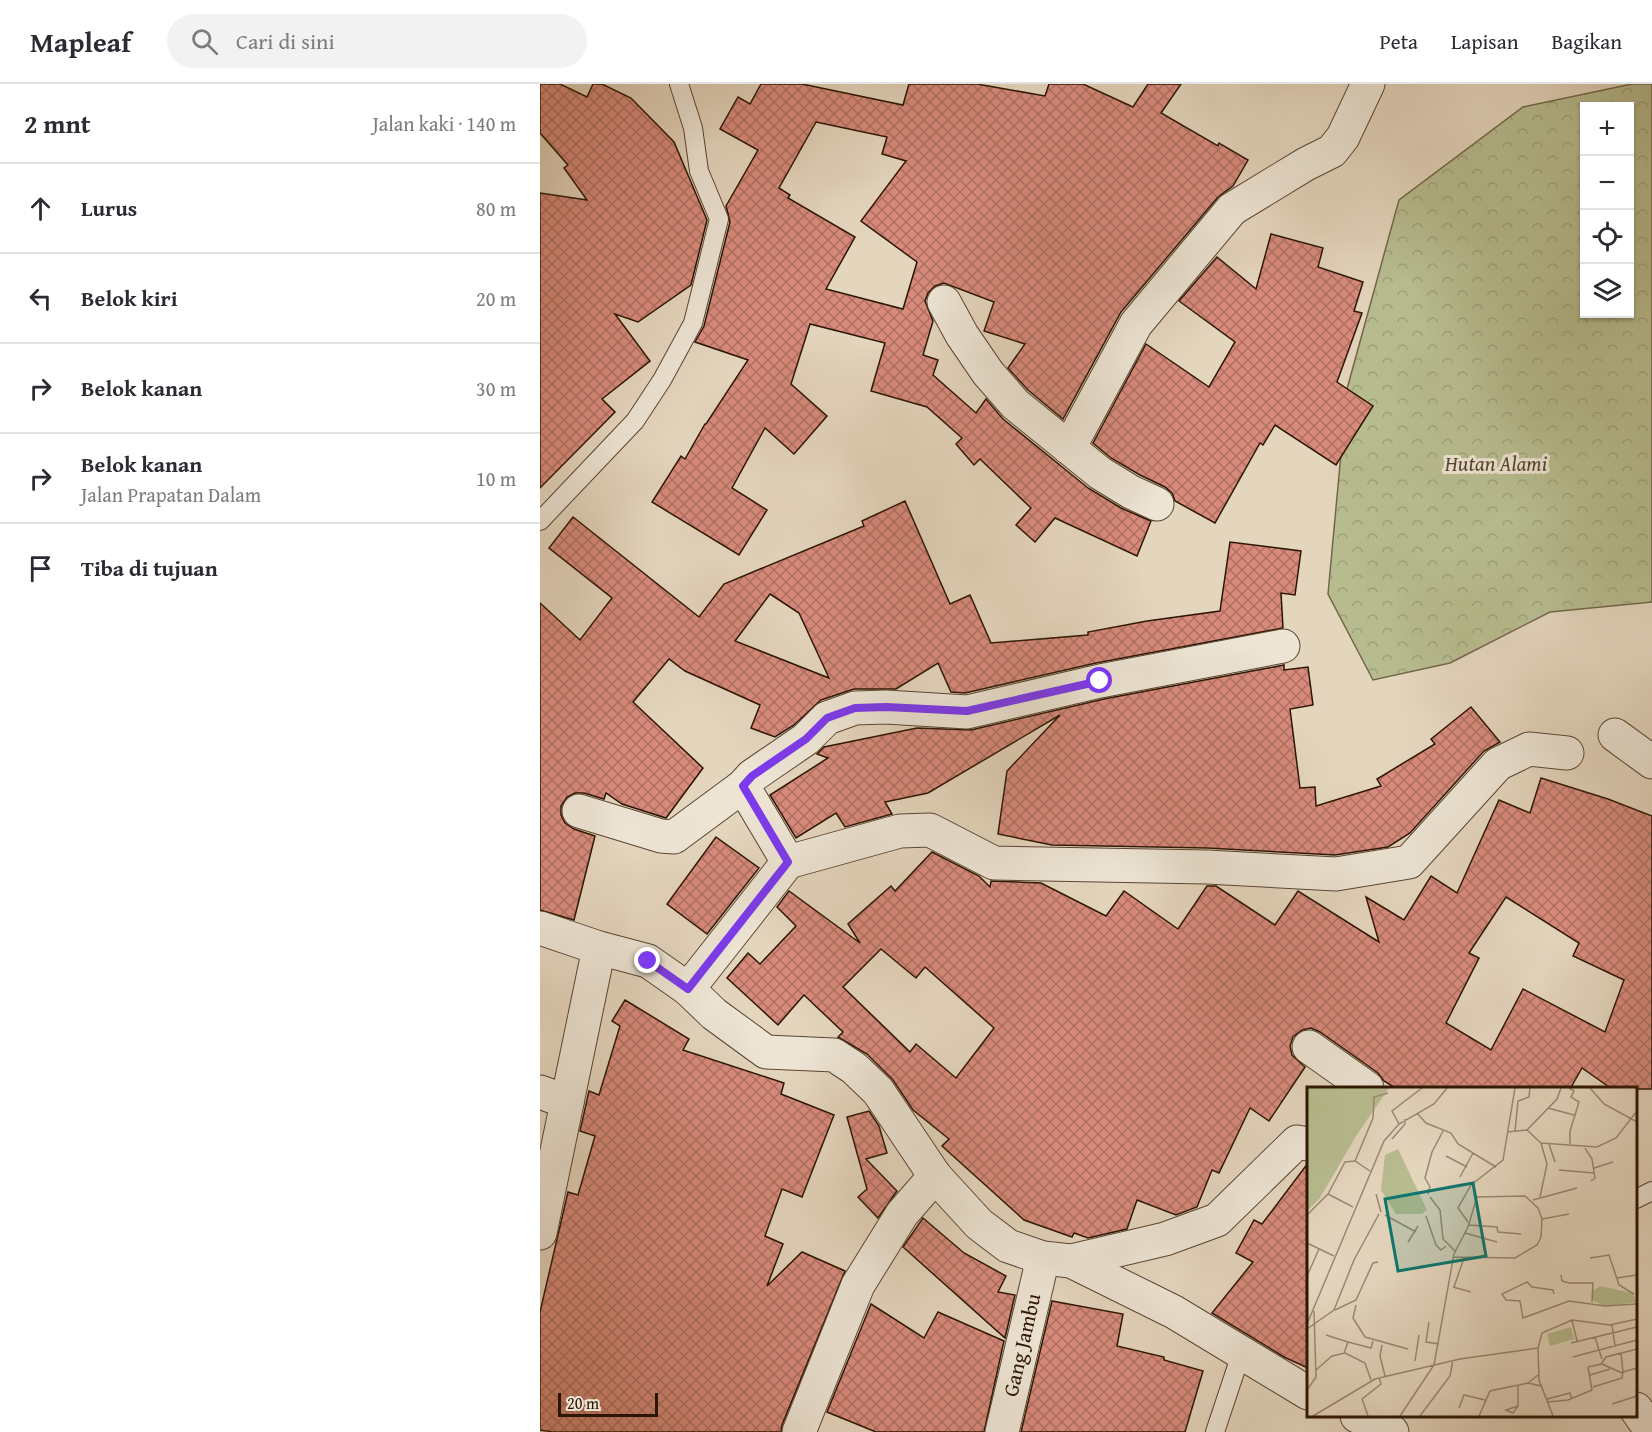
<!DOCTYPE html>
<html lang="id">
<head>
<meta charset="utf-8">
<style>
  body { margin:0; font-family:"Gentium Book Plus",serif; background:#f2f2f3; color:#2b2b33 }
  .controls { position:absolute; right:18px; top:18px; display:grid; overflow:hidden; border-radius:0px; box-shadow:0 2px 4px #0004 }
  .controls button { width:54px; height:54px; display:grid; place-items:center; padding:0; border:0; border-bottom:2px solid #e1e1e2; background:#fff; color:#2b2b33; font:30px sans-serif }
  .scale { position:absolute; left:18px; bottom:15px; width:100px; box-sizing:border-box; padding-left:6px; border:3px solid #2c1503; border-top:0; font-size:16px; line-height:21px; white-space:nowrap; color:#2c1503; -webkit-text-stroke:4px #ede4d4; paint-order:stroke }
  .stop { position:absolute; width:18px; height:18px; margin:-14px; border:4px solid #7c3aed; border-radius:50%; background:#fff }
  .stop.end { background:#7c3aed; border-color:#fff; box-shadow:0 2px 6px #0008 }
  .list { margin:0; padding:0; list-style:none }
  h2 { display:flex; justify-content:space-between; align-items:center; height:78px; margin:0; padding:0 24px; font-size:26px }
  h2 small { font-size:20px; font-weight:400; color:#7c7c81 }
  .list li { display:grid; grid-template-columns:39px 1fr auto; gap:18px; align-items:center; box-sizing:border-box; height:90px; padding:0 24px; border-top:2px solid #e1e1e2 }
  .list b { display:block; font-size:22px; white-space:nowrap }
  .list p { margin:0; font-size:20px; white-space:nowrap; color:#7c7c81 }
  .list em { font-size:20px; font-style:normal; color:#7c7c81 }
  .icon { flex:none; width:33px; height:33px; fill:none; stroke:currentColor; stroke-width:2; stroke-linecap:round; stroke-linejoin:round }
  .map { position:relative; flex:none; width:1112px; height:1348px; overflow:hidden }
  header { display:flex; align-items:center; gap:36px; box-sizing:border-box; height:84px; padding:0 30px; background:#fff; border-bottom:2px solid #e1e1e2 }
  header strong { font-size:28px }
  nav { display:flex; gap:33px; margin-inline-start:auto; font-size:21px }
  .search { width:420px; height:54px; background:#f2f2f3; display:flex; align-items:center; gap:15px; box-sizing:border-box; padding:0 21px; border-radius:33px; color:#7c7c81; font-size:22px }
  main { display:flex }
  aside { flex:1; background:#fff }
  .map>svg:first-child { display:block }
</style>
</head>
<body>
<header>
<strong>Mapleaf</strong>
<div class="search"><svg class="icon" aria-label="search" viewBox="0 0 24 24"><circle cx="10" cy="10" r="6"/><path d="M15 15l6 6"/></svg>Cari di sini</div>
<nav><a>Peta</a><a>Lapisan</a><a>Bagikan</a></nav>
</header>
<main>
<aside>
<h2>2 mnt<small>Jalan kaki · 140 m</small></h2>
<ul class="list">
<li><svg class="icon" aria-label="ahead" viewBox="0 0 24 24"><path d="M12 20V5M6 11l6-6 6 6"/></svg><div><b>Lurus</b></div><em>80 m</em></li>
<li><svg class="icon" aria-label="left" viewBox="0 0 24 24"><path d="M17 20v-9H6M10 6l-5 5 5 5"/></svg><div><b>Belok kiri</b></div><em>20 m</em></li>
<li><svg class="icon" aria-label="right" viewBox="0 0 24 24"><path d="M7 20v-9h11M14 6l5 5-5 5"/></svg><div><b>Belok kanan</b></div><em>30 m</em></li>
<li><svg class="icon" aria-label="right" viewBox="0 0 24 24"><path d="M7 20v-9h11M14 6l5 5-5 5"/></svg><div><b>Belok kanan</b><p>Jalan Prapatan Dalam</p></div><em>10 m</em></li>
<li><svg class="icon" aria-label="arrive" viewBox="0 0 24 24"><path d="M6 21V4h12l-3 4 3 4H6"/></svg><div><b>Tiba di tujuan</b></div></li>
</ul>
</aside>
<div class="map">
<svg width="1112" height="1348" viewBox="0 0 1112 1348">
  <defs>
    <pattern id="forest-crowns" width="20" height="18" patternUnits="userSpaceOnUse" patternTransform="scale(1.5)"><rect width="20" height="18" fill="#b7bc8f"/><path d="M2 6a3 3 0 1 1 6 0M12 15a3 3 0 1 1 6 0" fill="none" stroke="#9ea17a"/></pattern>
    <pattern id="building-cross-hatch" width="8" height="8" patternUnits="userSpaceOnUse" patternTransform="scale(1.5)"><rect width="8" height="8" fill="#d88a7b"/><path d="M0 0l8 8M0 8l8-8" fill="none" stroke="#af7063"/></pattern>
  </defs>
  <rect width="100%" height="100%" fill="#e4d5bd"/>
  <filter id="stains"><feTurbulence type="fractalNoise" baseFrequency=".00333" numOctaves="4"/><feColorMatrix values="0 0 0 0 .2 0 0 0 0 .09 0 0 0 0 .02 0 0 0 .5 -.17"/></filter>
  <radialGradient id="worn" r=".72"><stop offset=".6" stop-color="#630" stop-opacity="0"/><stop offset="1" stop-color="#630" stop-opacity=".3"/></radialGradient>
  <path fill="url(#forest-crowns)" stroke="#726849" stroke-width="1.5" fill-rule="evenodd" d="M1092 0H1112V518L1010 528 910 579 833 596 788 510 807 305 859 116 983 23ZM1044 22H1090V230H1044Z"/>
  <g fill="url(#building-cross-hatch)" stroke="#2c1503" stroke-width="1.5" fill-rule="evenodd">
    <polygon points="0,0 20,0 47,13 53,0 62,0 91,14 134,58 167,136 151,201 98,238 75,230 110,277 62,315 75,328 0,404 0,109 47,116 24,84 28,81 0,49"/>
    <path d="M221 0H262L363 21 369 0H437L505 12 509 0H543L593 23 608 0H641L621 29 678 62 679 59 708 76 693 102 678 113 581 228 523 335 488 306 468 284 485 260 444 247 454 218 404 199 395 202 388 209 385 217 393 237 383 271 398 276 393 291 436 329 446 315 463 335 548 404 581 424 611 437 597 472 515 434 495 458 476 441 491 424 440 375 434 381 416 360 422 354 387 323 331 307 345 259 270 240 251 300 287 332 254 370 225 344 192 404 227 426 199 471 112 418 141 372 145 375 165 340H166L208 276 155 258 164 242 190 138 186 122 218 66 180 45 198 13 210 20ZM276 38 347 53 342 70 366 77 321 137 377 178 363 225 286 205 315 153 248 114 250 111 239 104Z"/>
    <polygon points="731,150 783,164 778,183 823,198 814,227 822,229 797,298 833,322 796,381 735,341 723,361 720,359 675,439 635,417 632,409 625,403 600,391 571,374 553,359 606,260 669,303 695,258 639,217 677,173 716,205"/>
    <path d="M365 417 410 520 430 511 451 559 548 551V548L607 537 680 527 690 458 761 467 755 511 741 509 743 544 556 579 425 609 411 608 398 579 356 605H314L281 616 254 641 235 653 211 644 220 621 145 587 129 575 93 618 163 684 126 734 82 720 66 709 64 715 44 709H35L27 713 21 722V731L25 739 34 745 55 752 34 836 0 826V519L40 556 72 514 9 464 33 433 159 533 184 500 324 442 322 437ZM230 510 259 529 289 594 195 557Z"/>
    <polygon points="744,581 744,586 768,583 773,621 750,625 760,704 775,703 776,722 841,702 837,695 895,660 891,655 931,623 960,658 944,667 870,749 848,763 795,771 667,764 512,761 458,750 467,687 520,631 388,709 345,718 352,730 305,743 296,729 256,754 230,711 288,674 277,670 284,663 377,644 431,646 564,615"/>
    <path d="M1001 694 1068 715 1112 732V1005H1072L1042 984 1030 1005H857L844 997 838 989 780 948 771 944 762 946 753 953 750 962 752 971 765 983 729 1037 710 1024 679 1089 672 1086 657 1123 636 1131 597 1116 587 1145 548 1154 534 1149 532 1153 484 1136 402 1062 409 1055 373 1026 353 996 327 970 298 953 303 948 264 911 238 941 187 894 208 869 220 880 256 842 237 823 249 807 320 859 308 840 351 802 355 807 392 768 439 792 450 803 451 797 501 799 566 832 584 807 638 845 667 802H676L735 841 758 807 839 858 826 813 864 836 891 792 917 809 959 716 990 729ZM966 813 1039 859 1033 872 1084 896 1065 948 983 905 951 966 906 939 939 874 929 869ZM341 865 376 894 385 883 454 944 416 994 376 960 370 968 303 903Z"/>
    <polygon points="176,753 219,784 167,850 127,820"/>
    <polygon points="85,916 149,955 143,966 244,999 241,1010 294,1031 262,1113 242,1105 225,1152 243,1160 227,1202 262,1168 305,1187 242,1341 241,1348 13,1348 0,1346 0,1228 28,1108 38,1111 55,1052 40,1047 49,1007 59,1011 80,942 72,937"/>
    <polygon points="329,1027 339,1042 347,1069 326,1075 357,1107 338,1134 318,1113 327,1105 307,1033"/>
    <polygon points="768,1079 768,1284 744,1273 672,1229 713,1178 696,1169 714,1136 722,1140"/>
    <polygon points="383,1134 424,1169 466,1192 458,1208 475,1211 465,1254 363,1163"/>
    <polygon points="512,1217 583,1230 577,1262 624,1273 624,1276 663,1287 645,1348 481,1348"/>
    <polygon points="331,1220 384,1254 398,1228 464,1257 444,1348 336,1348 287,1328"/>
  </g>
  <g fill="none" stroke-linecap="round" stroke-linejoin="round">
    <g stroke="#5a4532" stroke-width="20">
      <g id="lane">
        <polyline points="0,437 95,337 122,296 153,239 179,135 159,87 153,44 139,0"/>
        <polyline points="1096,1115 1112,1107"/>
        <polyline points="675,1348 702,1267"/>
      </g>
    </g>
    <g stroke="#5a4532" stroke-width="35">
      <g id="street">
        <polyline points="404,218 422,251 448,289 475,320 560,389 591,408 617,420"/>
        <polyline points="529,364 596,240 692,125 766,80 792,67 803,53 828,0"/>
        <polyline points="1075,651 1112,678"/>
        <polyline points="39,727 121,752 134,753 203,702"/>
        <polyline points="248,778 203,702 212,692 266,655 287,634 315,624 346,623 427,628 560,597 743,562"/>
        <polyline points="0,844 59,864 108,877 148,905 174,930 226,968 294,971 314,984 338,1007 395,1092 439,1140 468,1162 503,1174 531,1177 625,1155 677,1136 757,1058 768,1060"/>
        <polyline points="148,905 248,778 360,747 390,746 454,779 667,783 796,790 869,778 958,680 989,665 1027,669"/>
        <polyline points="769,963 827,1004"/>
        <polyline points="0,1008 27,1018"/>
        <polyline points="0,1149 59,864"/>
        <polyline points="531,1177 634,1228 768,1309"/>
        <polyline points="1096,1325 1112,1348"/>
        <polyline points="817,1332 852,1348"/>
        <polyline points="259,1348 318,1201 362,1130 395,1092"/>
        <polyline points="462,1348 503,1174"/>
      </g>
    </g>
    <use href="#lane" stroke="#ede4d4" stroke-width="18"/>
    <use href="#street" stroke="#ede4d4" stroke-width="33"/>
  </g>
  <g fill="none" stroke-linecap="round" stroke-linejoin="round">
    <polyline stroke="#7c3aed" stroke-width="8" points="108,877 148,905 248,778 203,702 212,692 266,655 287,634 315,624 346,623 427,627 560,597"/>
  </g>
  <g text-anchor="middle" stroke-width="6" stroke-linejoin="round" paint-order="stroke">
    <g font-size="21" font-style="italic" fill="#56472d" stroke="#ede4d4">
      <text x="956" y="387">Hutan Alami</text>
    </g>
    <g font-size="21" fill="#2c1503" stroke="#ede4d4">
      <text transform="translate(482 1261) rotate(-77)" y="7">Gang Jambu</text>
    </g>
  </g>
  <g transform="translate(767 1003)">
    <rect width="330" height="330" fill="#e4d5bd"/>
    <path d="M0 1H82L49 49 13 111 0 124ZM91 62 120 123 115 127H89L74 103 78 68Z" fill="#b7bc8f"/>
    <path d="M293 199 326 206 329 215 297 219 286 213V204Z" fill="#b7bc8f"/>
    <path d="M264 240 267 252 243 259 240 247Z" fill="#b7bc8f"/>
    <path fill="none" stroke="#9a8873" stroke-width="1.5" d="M262 1 267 4 264 10 272 15 263 44V57M283 1 297 17 330 35M241 21 267 28M110 26 119 36 144 46 151 57 189 80M92 37 85 24 115 1M220 43 250 12 254 1M208 44 211 14 222 10 223 1M201 45 220 43 234 56 290 60 309 51 330 24M85 52 98 37V32M242 57 248 75M278 61 285 72 288 91 284 94M139 69 160 80M48 74 66 31 67 10 81 6M287 81 306 75M252 83 287 86M153 90 166 66M21 107 38 75 48 74 63 84M69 107 74 125M121 107 123 100 118 91 125 65 136 44M123 110 133 123 136 152 148 164M233 110 240 77 234 56M226 113 270 101M0 128 21 107 46 120M78 128 109 145M119 129 129 158 134 163 139 159M235 132 262 127M161 135 151 121 164 98 196 73 208 1M162 138 190 140 191 145 214 147M158 146 190 155M101 155 111 139M0 156 27 169M283 171 302 168 312 198 327 207M254 188 255 194 262 196H286L285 215M0 189 12 162M310 191 330 188M146 200 164 205M147 200 157 171M247 207 246 203 225 200 220 195 195 207 199 213 213 214 216 231 262 214 298 219 329 217M49 218 46 231 58 250 101 262M28 223 49 213 66 176 71 175M265 233 270 254M122 235 119 255 132 257M0 237 77 54 92 37 127 17 140 1M305 238 308 259M0 242 27 223 47 173 72 127M19 248 41 255 37 266M41 255 64 261 66 254M264 256 330 240M75 258 73 269 78 289M314 266 316 285M266 270 292 263 288 250M295 272 292 263 330 253M108 274 112 248M295 277 315 286M9 283 25 269 38 266 58 276 64 293M231 288 221 296 234 299M283 288 303 282M211 299V319L206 326 199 323 211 319M286 300 315 291 316 285 330 281M0 303 9 290 7 224M240 312 263 306 265 312M241 315 261 313 285 303 281 280 294 277 299 270 330 262M305 317 330 309M152 321 157 308 178 313M6 329 68 292 153 272 231 261M61 329 55 312 74 297 72 291M93 329 127 278 147 167 161 140 170 110 218 109 231 121 235 132 234 150 230 158 208 171 147 170M113 329 143 289 146 273M172 329 183 304 221 296M246 329 232 293 231 261 235 246 265 233 303 238 330 232"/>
    <path fill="#0f766e" fill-opacity="0.15" stroke="#0f766e" stroke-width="3" d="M166 96 179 169 91 184 78 112Z"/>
    <rect width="330" height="330" fill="none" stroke="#2c1503" stroke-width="3"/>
  </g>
  <rect width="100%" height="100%" filter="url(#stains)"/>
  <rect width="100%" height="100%" fill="url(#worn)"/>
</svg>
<div class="controls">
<button>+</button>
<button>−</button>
<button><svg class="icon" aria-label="locate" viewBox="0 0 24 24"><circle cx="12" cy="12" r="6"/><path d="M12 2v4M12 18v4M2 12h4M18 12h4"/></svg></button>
<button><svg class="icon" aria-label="layers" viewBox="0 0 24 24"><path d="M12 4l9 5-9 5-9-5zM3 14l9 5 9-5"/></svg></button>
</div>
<div class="scale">20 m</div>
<div class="stop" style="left:560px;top:597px"></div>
<div class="stop end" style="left:108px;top:877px"></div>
</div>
</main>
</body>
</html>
